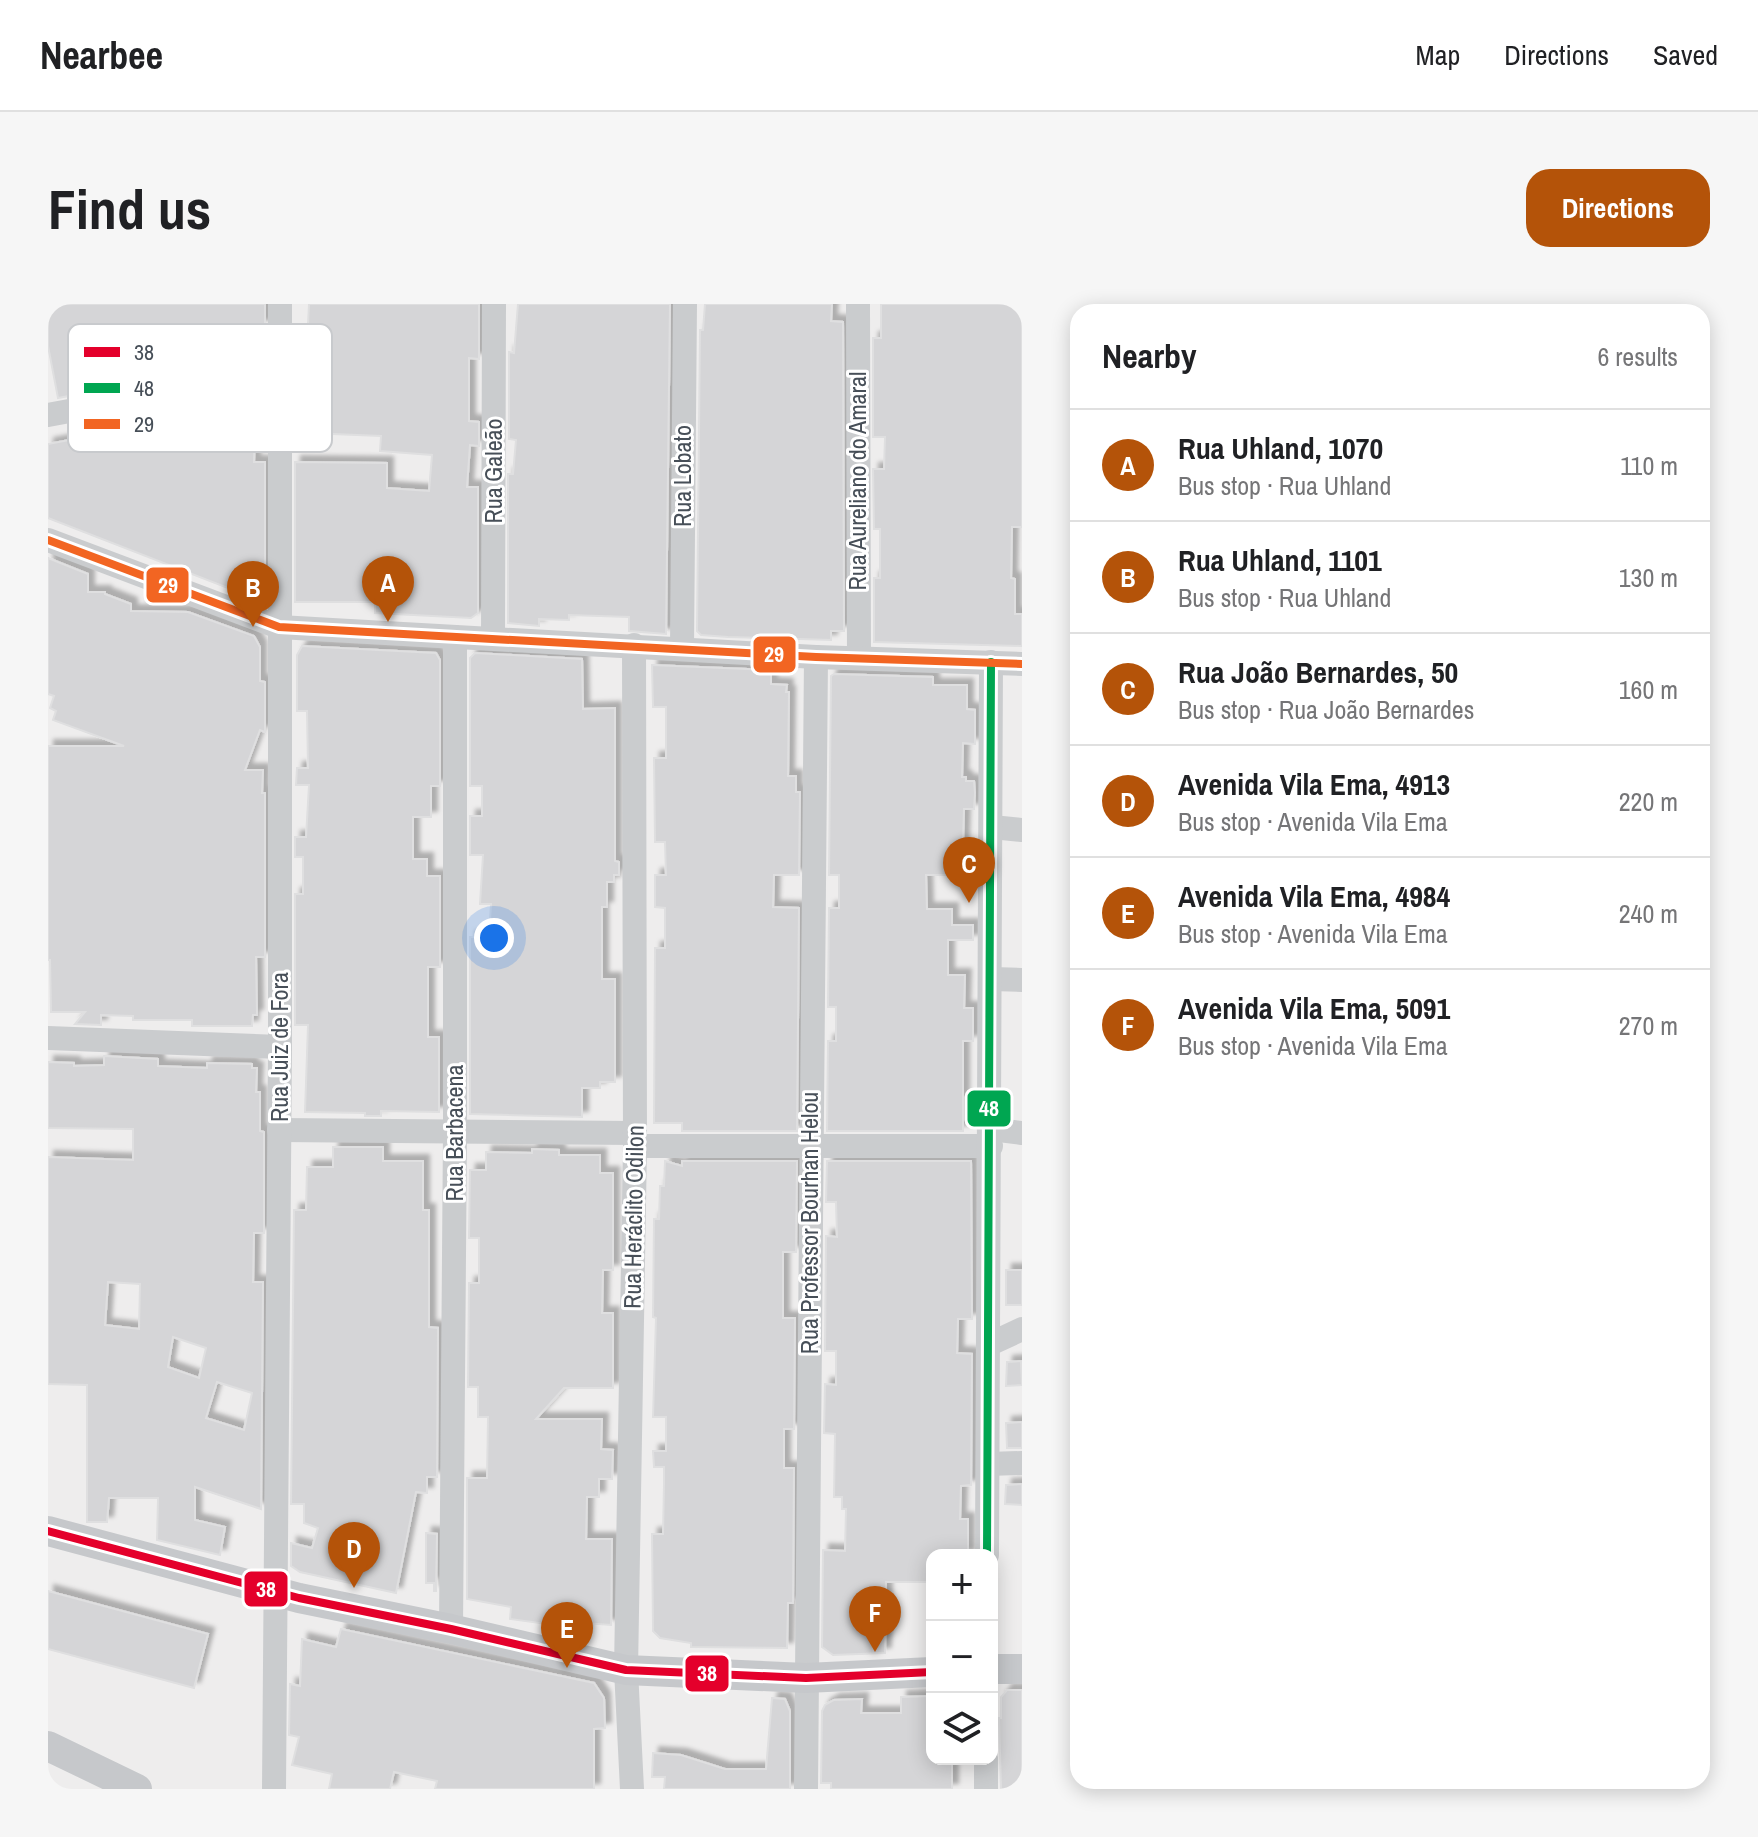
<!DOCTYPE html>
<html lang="en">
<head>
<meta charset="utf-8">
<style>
  body { margin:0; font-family:"Archivo Narrow",sans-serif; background:#f6f6f6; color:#202124 }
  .controls { position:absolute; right:24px; bottom:24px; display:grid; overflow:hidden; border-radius:16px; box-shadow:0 4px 20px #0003 }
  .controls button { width:72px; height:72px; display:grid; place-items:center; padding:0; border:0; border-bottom:2px solid #e0e0e0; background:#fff; color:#202124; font:40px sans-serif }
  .you { position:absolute; left:446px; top:634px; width:28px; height:28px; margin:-20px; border:6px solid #fff; border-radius:50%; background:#1a73e8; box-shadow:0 0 0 12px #1a73e833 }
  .badge { display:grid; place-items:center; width:52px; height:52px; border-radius:50%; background:#b45309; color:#fff; font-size:26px; font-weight:700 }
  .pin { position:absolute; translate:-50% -66px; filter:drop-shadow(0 2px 4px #0008) }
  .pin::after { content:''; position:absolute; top:42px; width:28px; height:24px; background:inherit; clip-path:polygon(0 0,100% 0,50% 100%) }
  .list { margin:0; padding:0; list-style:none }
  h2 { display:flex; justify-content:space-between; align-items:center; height:104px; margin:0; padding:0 32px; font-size:34px }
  h2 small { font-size:26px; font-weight:400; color:#757577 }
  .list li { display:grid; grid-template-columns:52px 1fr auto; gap:24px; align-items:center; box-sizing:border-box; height:112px; padding:0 32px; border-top:2px solid #e0e0e0 }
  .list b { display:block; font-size:30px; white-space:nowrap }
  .list p { margin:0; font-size:26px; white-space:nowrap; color:#757577 }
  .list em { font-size:26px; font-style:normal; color:#757577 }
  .icon { flex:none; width:44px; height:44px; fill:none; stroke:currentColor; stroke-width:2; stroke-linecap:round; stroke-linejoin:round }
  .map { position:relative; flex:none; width:974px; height:1485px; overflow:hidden; border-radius:24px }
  header { display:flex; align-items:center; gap:48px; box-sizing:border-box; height:112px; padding:0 40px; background:#fff; border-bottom:2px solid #e0e0e0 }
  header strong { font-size:38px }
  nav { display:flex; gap:44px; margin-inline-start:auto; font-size:28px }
  .intro { display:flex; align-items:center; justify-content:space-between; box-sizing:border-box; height:192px; padding:0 48px }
  h1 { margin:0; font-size:56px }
  .button { padding:20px 36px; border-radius:24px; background:#b45309; color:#fff; font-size:28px; font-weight:700 }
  main { display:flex; gap:48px; padding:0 48px }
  aside { flex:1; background:#fff; border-radius:24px; box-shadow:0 4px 20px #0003 }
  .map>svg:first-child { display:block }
</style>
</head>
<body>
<header>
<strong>Nearbee</strong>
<nav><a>Map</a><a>Directions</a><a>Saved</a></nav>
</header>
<div class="intro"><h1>Find us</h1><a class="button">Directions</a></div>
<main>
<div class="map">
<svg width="974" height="1485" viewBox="0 0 974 1485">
  <defs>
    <filter id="shadow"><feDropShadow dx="6" dy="-6" stdDeviation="2" flood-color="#0004"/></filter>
  </defs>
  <rect width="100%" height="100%" fill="#eeeded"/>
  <g fill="#d5d5d7" stroke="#dfdfe0" stroke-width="2" fill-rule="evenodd" filter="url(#shadow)">
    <polygon points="0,0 217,0 217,21 202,22 208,57 147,69 145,60 109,66 110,75 10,94 0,42"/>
    <polygon points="261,0 431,0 431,55 421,54 421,117 431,118 431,142 422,141 419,183 430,183 430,309 423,314 327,309 327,298 247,298 247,158 339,159 339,184 381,187 384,151 332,147 333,132 260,129 262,82 257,82"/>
    <polygon points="470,0 622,0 618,330 581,327 581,313 521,311 521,316 491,315 491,322 460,319 460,170 465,170 468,136 461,135 461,48 466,49"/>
    <polygon points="657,0 784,0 783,17 795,18 796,327 783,327 783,336 680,333 653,331 649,327 652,26 655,26"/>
    <polygon points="833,0 974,0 974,223 964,223 963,274 967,275 967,310 974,310 974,342 826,338 826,274 832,274 832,225 826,225 825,165 836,165 837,133 825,133 825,34 833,34"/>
    <polygon points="213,87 217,94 217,127 207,127 206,158 217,158 217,290 208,295 0,214 0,140 37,133 34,120"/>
    <polygon points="0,254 40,270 40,288 57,288 57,290 83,300 83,307 140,308 206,332 212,343 212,377 217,378 217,428 212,426 197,466 215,466 214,489 217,489 217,653 208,653 209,711 205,711 204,722 144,722 144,716 85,716 85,712 53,711 53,721 27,720 37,708 3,708 2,656 0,656 0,442 76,442 5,416 8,407 2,404 6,392 0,390"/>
    <polygon points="254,342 388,349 392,356 392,482 383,482 383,513 365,513 365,555 379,555 379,572 392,572 392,663 380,663 380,733 391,733 391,808 333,807 333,812 317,812 317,809 257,808 260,721 247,721 247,590 255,590 255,553 247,553 247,533 258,533 261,481 248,481 249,464 260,464 259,407 249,407 249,351"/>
    <polygon points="427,349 534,355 535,405 567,404 567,557 571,558 571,571 566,571 566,578 559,578 559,603 554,603 554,675 567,675 567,778 552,778 552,784 534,784 534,813 422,810 422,633 441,633 443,600 432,600 435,551 422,551 422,512 434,512 434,482 422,482 422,354"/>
    <polygon points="604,361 723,366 723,380 739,381 738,388 741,388 740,472 748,472 748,488 752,488 751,571 726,571 725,603 751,604 749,827 634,827 634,819 606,819 607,644 617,644 617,604 607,603 607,571 618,571 617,538 607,538 606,454 618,454 618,403 605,403"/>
    <polygon points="786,370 885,373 885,381 919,381 919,405 927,406 927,440 915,439 914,473 918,473 918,477 926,477 927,489 926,505 916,505 914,571 878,571 879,605 904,605 904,621 925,621 925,636 900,636 900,671 917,671 916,704 925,704 925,737 915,737 915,827 779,827 780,737 788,737 788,703 780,703 781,604 791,604 791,571 781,571 783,372"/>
    <path d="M56 752 110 755V762L159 764V759L204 760V764H209L208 788H212V827L216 828V929H206L205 978H215L213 1205 147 1183V1216L177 1223 172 1251 109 1236 110 1194H61L59 1218H39V1081L0 1080V853L85 856V825L0 824V758L26 759V762L56 761ZM60 978 92 980 91 1025 57 1021ZM125 1033 158 1044 151 1074 120 1063ZM169 1078 204 1089 196 1126 158 1114Z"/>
    <polygon points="285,843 335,843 335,857 375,857 375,906 381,906 381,1023 390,1024 389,1173 379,1173 379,1189 368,1188 348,1289 252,1268 243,1262 243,1239 264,1244 270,1224 256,1219 256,1200 243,1200 246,906 258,906 259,863 285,863"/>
    <polygon points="484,845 511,846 511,851 552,851 552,869 565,869 565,966 555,966 554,1009 565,1009 565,1084 516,1084 488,1115 554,1115 553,1145 565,1146 564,1175 551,1175 551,1193 539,1193 538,1235 564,1235 563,1321 537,1319 537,1329 521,1326 521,1323 462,1315 463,1303 419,1295 419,1174 439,1174 440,1113 430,1113 430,1083 420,1083 421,979 431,979 431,934 421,934 422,866 438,866 438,848 484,849"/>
    <polygon points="617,857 634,862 634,857 749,857 748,948 735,948 735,1014 747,1014 746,1125 736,1125 736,1164 746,1164 745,1299 740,1299 739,1344 643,1343 643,1339 612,1334 605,1327 604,1230 615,1230 616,1179 616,1163 606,1163 605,1147 618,1147 618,1113 605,1113 608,1014 605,1013 606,915 611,915 612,882 616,882"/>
    <polygon points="779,857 923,857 924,1015 910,1015 909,1049 924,1050 923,1181 913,1182 912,1215 920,1215 920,1251 884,1251 884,1278 838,1278 837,1349 785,1351 774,1343 775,1246 797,1247 798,1205 794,1205 794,1193 786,1193 787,1130 776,1129 777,1080 788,1081 788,1047 777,1047 778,932 789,933 788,898 778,898"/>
    <rect x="958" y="966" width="16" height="35"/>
    <polygon points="973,1057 974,1081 958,1082 959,1058"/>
    <polygon points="974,1118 974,1144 959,1144 958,1119"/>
    <polygon points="974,1180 974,1201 957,1200 958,1181"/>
    <polygon points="378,1229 389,1230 388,1287 386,1287 386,1279 378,1279"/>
    <polygon points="0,1287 160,1330 146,1384 0,1345"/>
    <polygon points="293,1325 546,1379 556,1394 557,1424 546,1425 546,1485 387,1485 389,1477 346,1468 342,1485 281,1485 284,1470 244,1461 251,1433 241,1431 242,1380 252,1382 254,1335 288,1343"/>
    <polygon points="959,1386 974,1386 974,1485 953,1485 951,1414 953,1414 953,1393"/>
    <polygon points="884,1392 884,1455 904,1455 904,1485 783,1485 783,1479 773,1479 774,1407 777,1401 786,1396 814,1395 813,1409 853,1409 853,1393"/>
    <polygon points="724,1394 737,1395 742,1407 742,1485 616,1485 617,1473 604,1473 605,1449 633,1451 677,1465 718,1465"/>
  </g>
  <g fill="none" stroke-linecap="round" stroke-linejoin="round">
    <g stroke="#caccce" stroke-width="24">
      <polyline points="810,0 811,354"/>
      <polyline points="0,111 232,68"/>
      <polyline points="0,236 231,323 768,353 974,360"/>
      <polyline points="445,334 446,0"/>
      <polyline points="634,344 637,0"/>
      <polyline points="944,523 974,526"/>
      <polyline points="944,675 974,676"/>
      <polyline points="0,734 232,743"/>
      <polyline points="943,825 974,829"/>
      <polyline points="231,826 587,829"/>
      <polyline points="587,842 943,842"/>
      <polyline points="942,1040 974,1025"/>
      <polyline points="940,1160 974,1159"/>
      <polyline points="939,1251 943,358"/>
      <polyline points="403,1325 407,827 407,333"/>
      <polyline points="938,1455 938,1485"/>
      <polyline points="226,1485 232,743 232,0"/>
      <polyline points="584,1485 578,1366 587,842 586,341"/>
      <polyline points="758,1485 768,353"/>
    </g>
    <g stroke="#c6c8cb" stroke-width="30">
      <polyline points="0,1227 251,1294 403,1325 578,1366 758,1374 884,1368"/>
      <polyline points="944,1365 974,1365"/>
      <polyline points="0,1442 89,1485"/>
    </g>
    <g stroke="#fff" stroke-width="14">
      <polyline id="bus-1" points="0,1227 251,1294 403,1325 578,1366 758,1374 884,1368"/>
    </g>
    <g stroke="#fff" stroke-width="14">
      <polyline id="bus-2" points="939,1251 943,358"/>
    </g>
    <g stroke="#fff" stroke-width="14">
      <polyline id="bus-3" points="0,236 231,323 768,353 974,360"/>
    </g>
    <use href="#bus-1" stroke="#e4002b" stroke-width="8"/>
    <use href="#bus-2" stroke="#00a651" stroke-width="8"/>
    <use href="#bus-3" stroke="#f26522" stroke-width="8"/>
  </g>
  <g text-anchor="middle" stroke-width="6" stroke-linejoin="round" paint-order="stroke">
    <g font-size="24" fill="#474f58" stroke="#fff">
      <text transform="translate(446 167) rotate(-90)" y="8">Rua Galeão</text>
      <text transform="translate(635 172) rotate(-90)" y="8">Rua Lobato</text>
      <text transform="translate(810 177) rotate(-90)" y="8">Rua Aureliano do Amaral</text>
      <text transform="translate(232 743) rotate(-90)" y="8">Rua Juiz de Fora</text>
      <text transform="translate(407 829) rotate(-90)" y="8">Rua Barbacena</text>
      <text transform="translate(586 913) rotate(-89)" y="8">Rua Heráclito Odilon</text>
      <text transform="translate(762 919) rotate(-90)" y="8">Rua Professor Bourhan Helou</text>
    </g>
  </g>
  <rect x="20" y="20" width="264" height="128" rx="12" fill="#fff" stroke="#c8cacd" stroke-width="2"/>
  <rect x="36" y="43" width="36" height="10" fill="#e4002b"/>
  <rect x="36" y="79" width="36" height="10" fill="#00a651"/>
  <rect x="36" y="115" width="36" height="10" fill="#f26522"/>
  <g font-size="22" fill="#474f58">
    <text x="86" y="56">38</text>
    <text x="86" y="92">48</text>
    <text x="86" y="128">29</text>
  </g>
  <g stroke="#fff" stroke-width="3">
    <rect x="97" y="262" width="45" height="38" rx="8" fill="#f26522"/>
    <rect x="704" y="331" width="45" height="39" rx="8" fill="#f26522"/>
    <rect x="918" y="785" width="46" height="39" rx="8" fill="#00a651"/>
    <rect x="195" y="1266" width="46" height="38" rx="8" fill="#e4002b"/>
    <rect x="636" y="1350" width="46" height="39" rx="8" fill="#e4002b"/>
  </g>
  <g font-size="22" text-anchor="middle" font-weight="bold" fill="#fff">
    <text x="120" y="289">29</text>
    <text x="726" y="358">29</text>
    <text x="941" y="812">48</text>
    <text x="218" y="1293">38</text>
    <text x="659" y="1377">38</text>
  </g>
</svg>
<div class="controls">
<button>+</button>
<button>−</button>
<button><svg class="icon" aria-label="layers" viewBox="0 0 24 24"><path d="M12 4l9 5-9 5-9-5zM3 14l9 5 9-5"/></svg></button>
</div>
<div class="you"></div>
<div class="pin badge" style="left:340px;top:318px">A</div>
<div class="pin badge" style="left:205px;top:323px">B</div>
<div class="pin badge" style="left:921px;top:599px">C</div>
<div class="pin badge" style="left:306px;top:1284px">D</div>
<div class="pin badge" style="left:519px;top:1364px">E</div>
<div class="pin badge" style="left:827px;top:1348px">F</div>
</div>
<aside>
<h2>Nearby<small>6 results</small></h2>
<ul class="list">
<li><span class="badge">A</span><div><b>Rua Uhland, 1070</b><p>Bus stop · Rua Uhland</p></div><em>110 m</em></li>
<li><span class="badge">B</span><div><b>Rua Uhland, 1101</b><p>Bus stop · Rua Uhland</p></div><em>130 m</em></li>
<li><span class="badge">C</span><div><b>Rua João Bernardes, 50</b><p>Bus stop · Rua João Bernardes</p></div><em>160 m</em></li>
<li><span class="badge">D</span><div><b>Avenida Vila Ema, 4913</b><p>Bus stop · Avenida Vila Ema</p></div><em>220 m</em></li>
<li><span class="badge">E</span><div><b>Avenida Vila Ema, 4984</b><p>Bus stop · Avenida Vila Ema</p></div><em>240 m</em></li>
<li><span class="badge">F</span><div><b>Avenida Vila Ema, 5091</b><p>Bus stop · Avenida Vila Ema</p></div><em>270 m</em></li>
</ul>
</aside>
</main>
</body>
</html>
